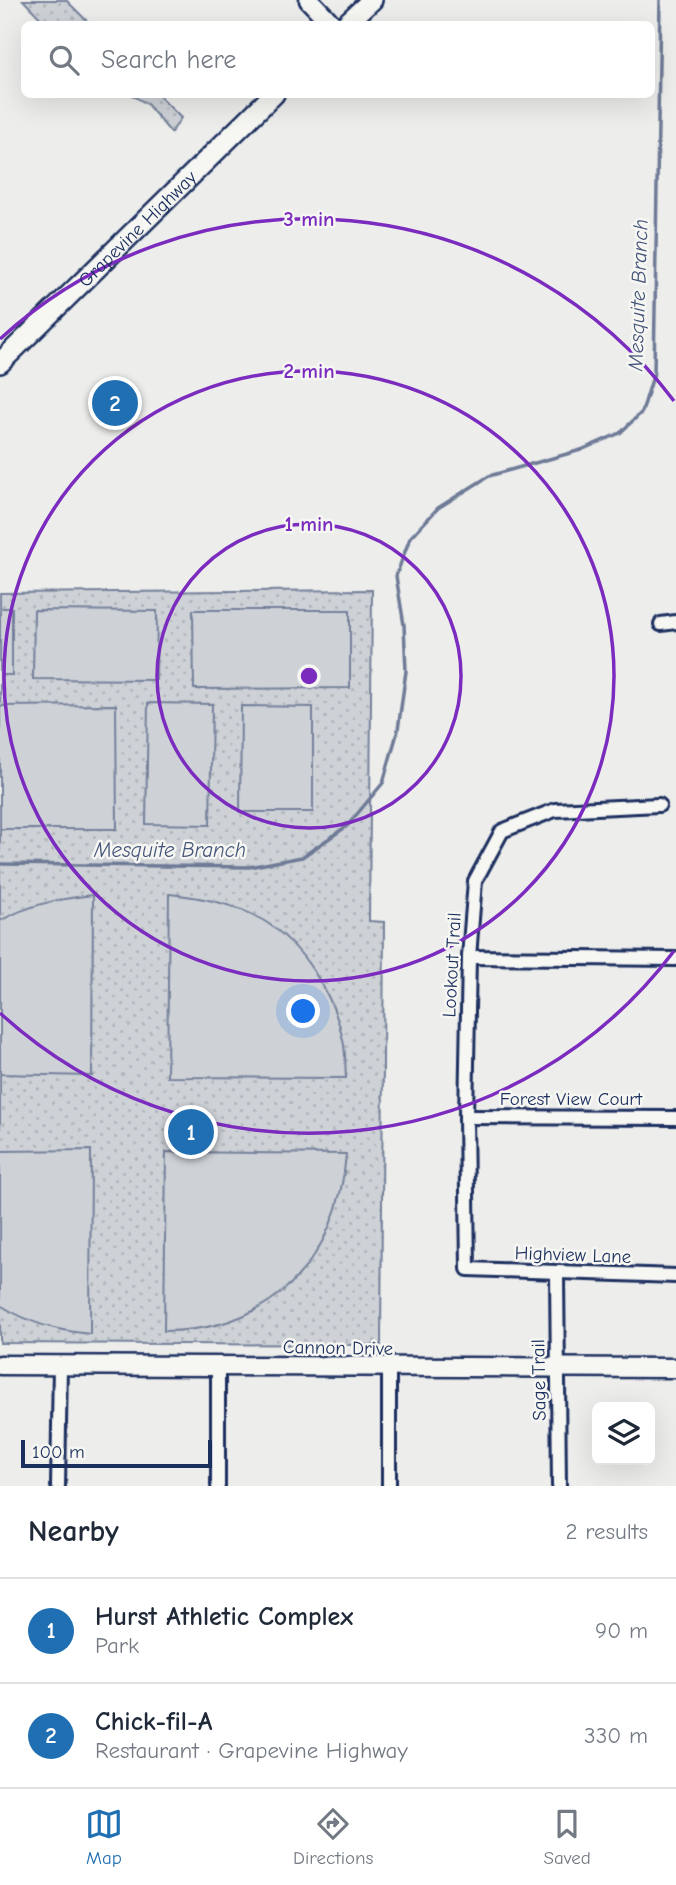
<!DOCTYPE html>
<html lang="en">
<head>
<meta charset="utf-8">
<style>
  body { margin:0; font-family:"Comic Neue",sans-serif; background:#f6f6f7; color:#1f2937 }
  .controls { position:absolute; right:21px; bottom:21px; display:grid; overflow:hidden; border-radius:10px; box-shadow:0 7px 28px #0002 }
  .controls button { width:63px; height:63px; display:grid; place-items:center; padding:0; border:0; border-bottom:2px solid #e0e1e3; background:#fff; color:#1f2937; font:35px sans-serif }
  .scale { position:absolute; left:21px; bottom:18px; width:191px; box-sizing:border-box; padding-left:7px; border:4px solid #1b2f5e; border-top:0; font-size:19px; line-height:24px; white-space:nowrap; color:#1b2f5e; -webkit-text-stroke:5px #f6f6f2; paint-order:stroke }
  .you { position:absolute; left:304px; top:1012px; width:24px; height:24px; margin:-18px; border:5px solid #fff; border-radius:50%; background:#1a73e8; box-shadow:0 0 0 10px #1a73e833 }
  .badge { display:grid; place-items:center; width:46px; height:46px; border-radius:50%; background:#1f6fb2; color:#fff; font-size:23px; font-weight:700 }
  .pin { position:absolute; translate:-50% -50%; border:4px solid #fff; box-shadow:0 2px 7px #0006 }
  .list { margin:0; padding:0; list-style:none }
  h2 { display:flex; justify-content:space-between; align-items:center; height:91px; margin:0; padding:0 28px; font-size:30px }
  h2 small { font-size:23px; font-weight:400; color:#747a83 }
  .list li { display:grid; grid-template-columns:46px 1fr auto; gap:21px; align-items:center; box-sizing:border-box; height:105px; padding:0 28px; border-top:2px solid #e0e1e3 }
  .list b { display:block; font-size:26px; white-space:nowrap }
  .list p { margin:0; font-size:23px; white-space:nowrap; color:#747a83 }
  .list em { font-size:23px; font-style:normal; color:#747a83 }
  .icon { flex:none; width:38px; height:38px; fill:none; stroke:currentColor; stroke-width:2; stroke-linecap:round; stroke-linejoin:round }
  .map { position:relative; flex:none; width:676px; height:1486px; overflow:hidden }
  .search { position:absolute; background:#fff; box-shadow:0 7px 28px #0002; left:21px; right:21px; top:21px; height:77px; display:flex; align-items:center; gap:18px; box-sizing:border-box; padding:0 24px; border-radius:10px; color:#747a83; font-size:26px }
  .sheet { height:301px; background:#fff }
  nav { display:flex; justify-content:space-around; align-items:center; box-sizing:border-box; height:98px; border-top:2px solid #e0e1e3; background:#fff; font-size:19px; color:#747a83 }
  nav a { display:grid; justify-items:center; gap:4px }
  nav .on { color:#1f6fb2 }
  .map>svg:first-child { display:block }
</style>
</head>
<body>
<div class="map">
<svg width="676" height="1486" viewBox="0 0 676 1486">
  <defs>
    <pattern id="grass-dots" width="8" height="8" patternUnits="userSpaceOnUse" patternTransform="scale(1.75)"><rect width="8" height="8" fill="#ced2d7"/><path d="M2 2h.1M6 6h.1" fill="none" stroke="#b0b5bb" stroke-width="1.8" stroke-linecap="round"/></pattern>
  </defs>
  <rect width="100%" height="100%" fill="#edeeec"/>
  <filter id="ink" filterUnits="userSpaceOnUse"><feTurbulence type="fractalNoise" baseFrequency=".0143" numOctaves="2"/><feDisplacementMap in="SourceGraphic" scale="14" xChannelSelector="R" yChannelSelector="G"/><feConvolveMatrix kernelMatrix="1 2 1 2 8 2 1 2 1" color-interpolation-filters="sRGB"/></filter>
  <g filter="url(#ink)">
    <g fill="url(#grass-dots)" stroke="#74809a" stroke-width="2">
      <polygon points="23,0 66,0 90,24 46,24"/>
      <polygon points="132,95 158,95 181,118 171,133 147,104"/>
      <polygon points="372,590 369,921 384,922 381,1345 0,1343 0,593"/>
    </g>
    <g fill="#ced2d7" stroke="#74809a" stroke-width="2">
      <rect x="0" y="608" width="12" height="67"/>
      <polygon points="34,610 157,611 156,680 33,679"/>
      <polygon points="350,610 350,688 194,689 193,610"/>
      <polygon points="148,703 212,704 210,825 146,824"/>
      <polygon points="116,705 117,829 0,829 0,706"/>
      <polygon points="241,706 313,707 313,812 240,812"/>
      <path d="M169 894C201 897 232 903 261 919 302 943 334 995 343 1040 346 1052 345 1066 346 1078L167 1077Z"/>
      <path d="M93 895 92 1076 0 1074V921C30 904 59 899 93 895Z"/>
      <path d="M91 1150 90 1334C54 1330 31 1324 0 1305V1151Z"/>
      <path d="M166 1152 346 1154C338 1259 272 1331 164 1331Z"/>
    </g>
    <g fill="none" stroke-linecap="round" stroke-linejoin="round">
      <polyline stroke="#6e7a96" stroke-width="3.5" points="0,864 249,867 302,857 347,826 383,783 398,730 406,671 404,625 396,576 410,538 438,508 489,476 581,450 620,433 642,412 654,373 660,0"/>
      <g stroke="#1b2f5e" stroke-width="18">
        <g id="street">
          <polyline points="661,624 676,622"/>
          <polyline points="659,805 555,810 502,831 475,881 469,957 466,1117 468,1269 676,1276"/>
          <polyline points="469,957 676,959"/>
          <polyline points="466,1117 676,1118"/>
          <polyline points="557,1273 559,1486"/>
          <polyline points="218,1366 218,1486"/>
          <polyline points="389,1368 389,1486"/>
          <polyline points="58,1486 60,1365"/>
        </g>
      </g>
      <g stroke="#1b2f5e" stroke-width="23">
        <g id="secondary">
          <polyline points="309,0 332,24"/>
          <polyline points="0,1365 676,1368"/>
        </g>
      </g>
      <g stroke="#1b2f5e" stroke-width="24">
        <g id="primary">
          <polyline points="346,24 372,0"/>
          <path id="s1" d="M0 363 274 94"/>
        </g>
      </g>
      <use href="#street" stroke="#f6f6f2" stroke-width="12"/>
      <use href="#secondary" stroke="#f6f6f2" stroke-width="18"/>
      <use href="#primary" stroke="#f6f6f2" stroke-width="19"/>
    </g>
  </g>
  <g fill="none" stroke="#7b2cbf" stroke-width="3.5">
    <circle cx="309" cy="676" r="152"/>
    <circle cx="309" cy="676" r="305"/>
    <path d="M674 951A457 457 0 0 1 0 1013M0 339A457 457 0 0 1 674 401"/>
  </g>
  <g text-anchor="middle" stroke-width="5" stroke-linejoin="round" paint-order="stroke">
    <g font-size="19" fill="#1b2f5e" stroke="#f6f6f2">
      <text dy="7" stroke="none"><textPath href="#s1" startOffset="192">Grapevine Highway</textPath></text>
      <text transform="translate(451 965) rotate(-87)" y="7">Lookout Trail</text>
      <text x="571" y="1105">Forest View Court</text>
      <text transform="translate(573 1254) rotate(2)" y="7">Highview Lane</text>
      <text transform="translate(338 1347) rotate(1)" y="7">Cannon Drive</text>
      <text transform="translate(538 1380) rotate(-91)" y="7">Sage Trail</text>
    </g>
    <g font-size="21" font-style="italic" fill="#44547a" stroke="#f6f6f2">
      <text transform="translate(638 295) rotate(-88)" y="7">Mesquite Branch</text>
      <text x="170" y="857">Mesquite Branch</text>
    </g>
  </g>
  <circle cx="309" cy="676" r="10" fill="#7b2cbf" stroke="#f6f6f2" stroke-width="3.5"/>
  <g font-size="21" text-anchor="middle" font-weight="bold" fill="#7b2cbf" stroke="#f6f6f2" stroke-width="5" stroke-linejoin="round" paint-order="stroke">
    <text x="309" y="226">3 min</text>
    <text x="309" y="378">2 min</text>
    <text x="309" y="531">1 min</text>
  </g>
</svg>
<div class="controls">
<button><svg class="icon" aria-label="layers" viewBox="0 0 24 24"><path d="M12 4l9 5-9 5-9-5zM3 14l9 5 9-5"/></svg></button>
</div>
<div class="scale">100 m</div>
<div class="you"></div>
<div class="pin badge" style="left:191px;top:1132px">1</div>
<div class="pin badge" style="left:115px;top:403px">2</div>
<div class="search"><svg class="icon" aria-label="search" viewBox="0 0 24 24"><circle cx="10" cy="10" r="6"/><path d="M15 15l6 6"/></svg>Search here</div>
</div>
<section class="sheet">
<h2>Nearby<small>2 results</small></h2>
<ul class="list">
<li><span class="badge">1</span><div><b>Hurst Athletic Complex</b><p>Park</p></div><em>90 m</em></li>
<li><span class="badge">2</span><div><b>Chick-fil-A</b><p>Restaurant · Grapevine Highway</p></div><em>330 m</em></li>
</ul>
</section>
<nav>
<a class="on"><svg class="icon" aria-label="map" viewBox="0 0 24 24"><path d="M3 6l6-2 6 2 6-2v14l-6 2-6-2-6 2zM9 4v14M15 6v14"/></svg>Map</a>
<a><svg class="icon" aria-label="directions" viewBox="0 0 24 24"><path d="M12 3l9 9-9 9-9-9zM9 14v-3h6M13 9l2 2-2 2"/></svg>Directions</a>
<a><svg class="icon" aria-label="saved" viewBox="0 0 24 24"><path d="M7 4h10v16l-5-4-5 4z"/></svg>Saved</a>
</nav>
</body>
</html>
